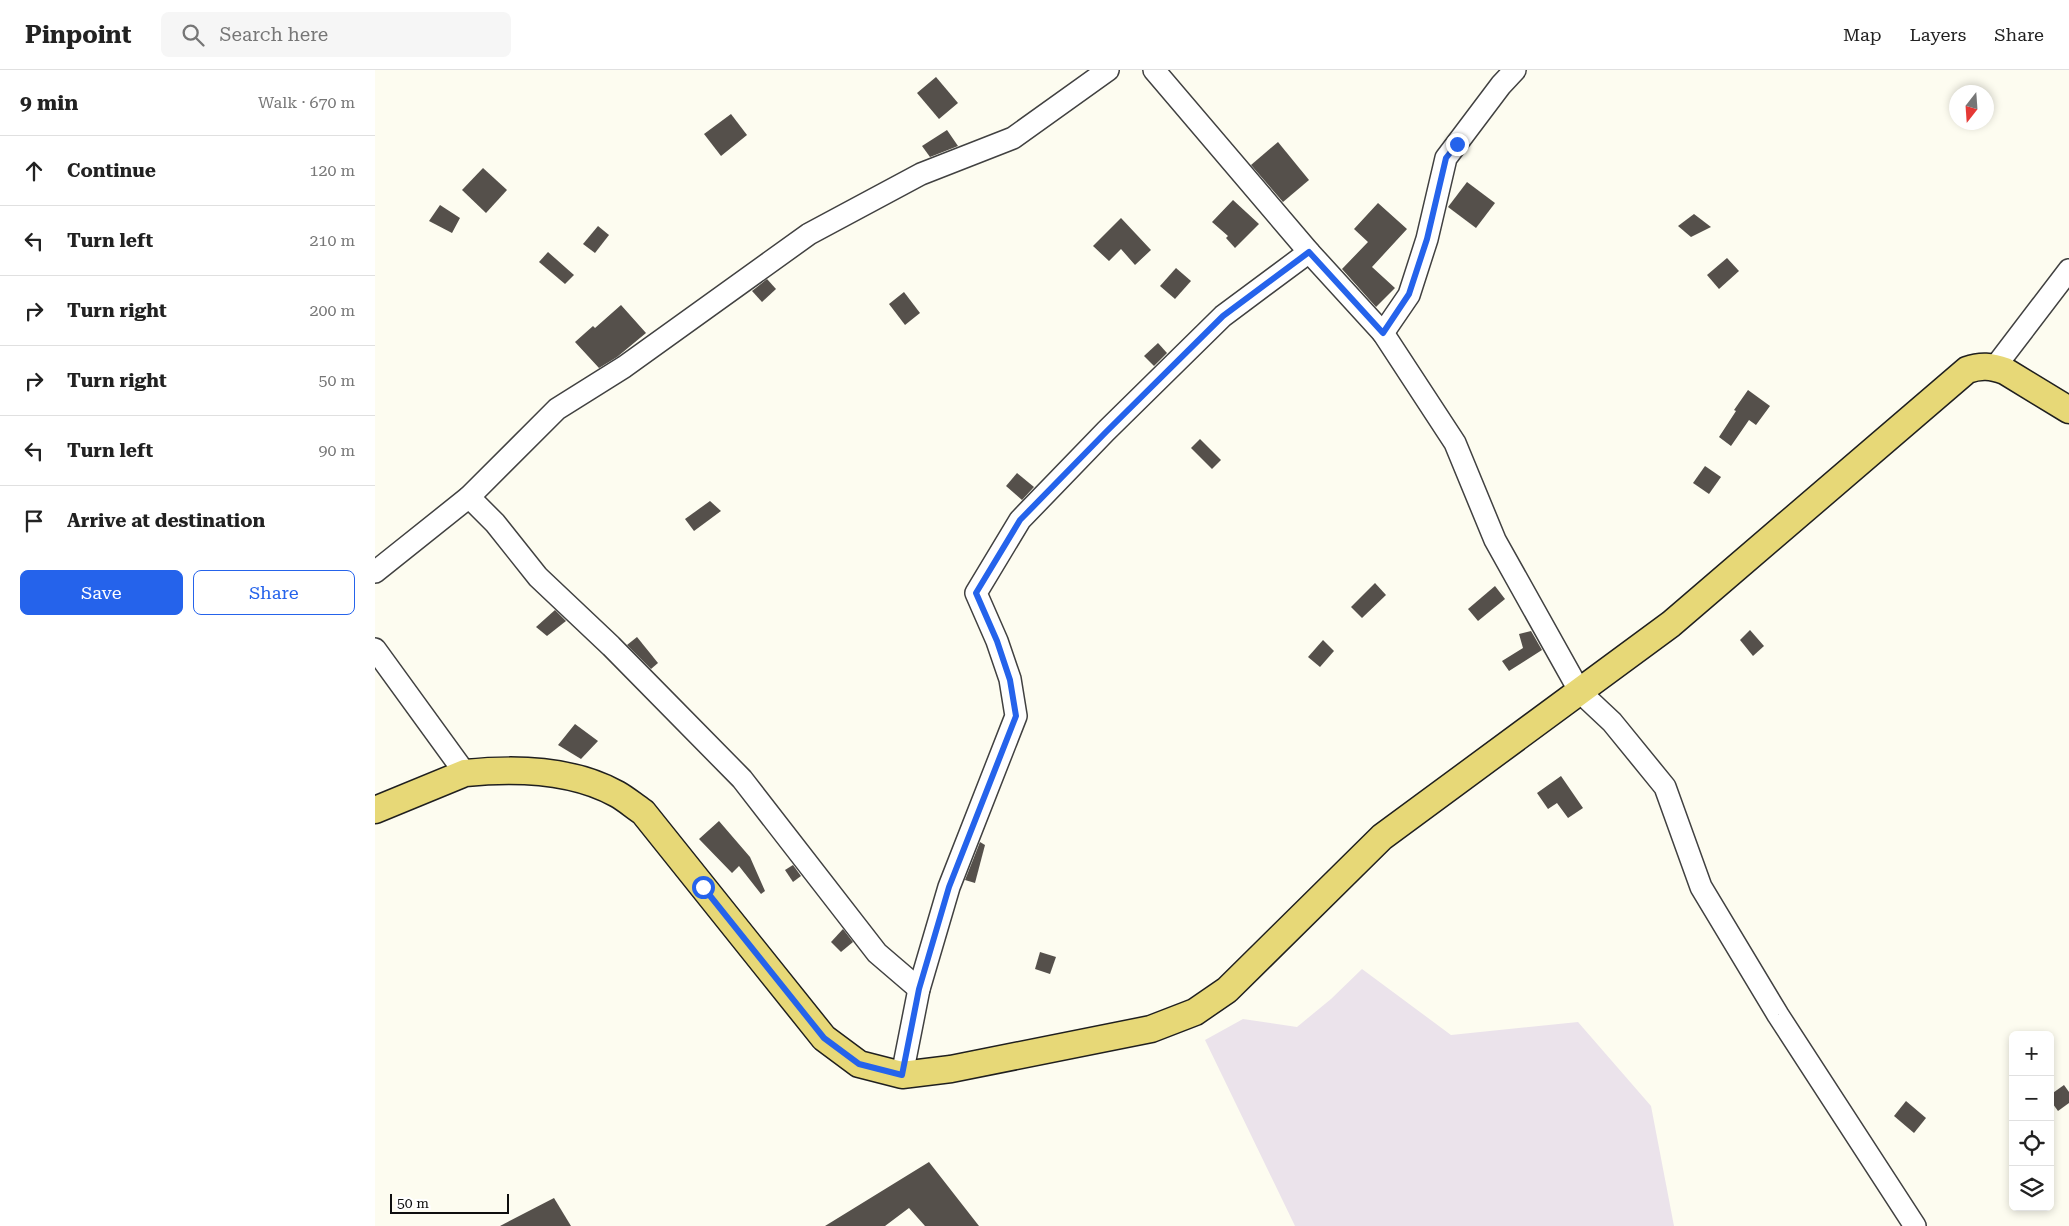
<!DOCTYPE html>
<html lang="en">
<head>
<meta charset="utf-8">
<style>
  body { margin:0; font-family:"Roboto Serif",serif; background:#f6f6f6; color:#222 }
  .controls { position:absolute; right:15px; bottom:15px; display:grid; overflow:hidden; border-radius:8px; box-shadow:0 2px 8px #0003 }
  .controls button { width:45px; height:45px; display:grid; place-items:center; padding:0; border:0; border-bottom:1px solid #e0e0e0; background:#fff; color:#222; font:25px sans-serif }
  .compass { position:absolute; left:1574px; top:15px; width:45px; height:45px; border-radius:50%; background:#fff; box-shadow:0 2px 8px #0003; rotate:197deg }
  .scale { position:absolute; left:15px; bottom:12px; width:119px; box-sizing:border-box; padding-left:5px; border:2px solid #0e0e0e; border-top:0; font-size:14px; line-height:18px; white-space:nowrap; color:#0e0e0e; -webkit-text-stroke:4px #fff; paint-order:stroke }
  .stop { position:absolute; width:15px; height:15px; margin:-11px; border:4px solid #2563eb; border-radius:50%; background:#fff }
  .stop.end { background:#2563eb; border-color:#fff; box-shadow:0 1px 5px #0008 }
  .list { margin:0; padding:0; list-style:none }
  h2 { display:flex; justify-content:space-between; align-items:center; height:65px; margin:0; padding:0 20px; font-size:21px }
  h2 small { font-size:16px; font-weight:400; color:#767676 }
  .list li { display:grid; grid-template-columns:32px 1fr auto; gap:15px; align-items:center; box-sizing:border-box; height:70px; padding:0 20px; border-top:1px solid #e0e0e0 }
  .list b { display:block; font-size:19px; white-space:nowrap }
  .list em { font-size:16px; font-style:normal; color:#767676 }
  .actions { display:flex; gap:10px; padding:15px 20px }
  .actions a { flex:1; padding:11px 0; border:1px solid #2563eb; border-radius:8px; text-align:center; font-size:18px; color:#2563eb }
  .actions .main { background:#2563eb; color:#fff }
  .icon { flex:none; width:28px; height:28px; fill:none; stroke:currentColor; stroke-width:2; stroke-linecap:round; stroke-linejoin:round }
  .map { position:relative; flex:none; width:1694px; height:1156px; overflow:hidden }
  header { display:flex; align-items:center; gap:30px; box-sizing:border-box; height:70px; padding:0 25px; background:#fff; border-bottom:1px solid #e0e0e0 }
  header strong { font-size:24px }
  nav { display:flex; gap:28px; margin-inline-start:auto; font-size:18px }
  .search { width:350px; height:45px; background:#f6f6f6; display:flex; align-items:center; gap:12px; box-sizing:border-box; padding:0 18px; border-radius:8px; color:#767676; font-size:19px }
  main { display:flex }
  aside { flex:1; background:#fff }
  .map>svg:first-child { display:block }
</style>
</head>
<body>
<header>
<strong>Pinpoint</strong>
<div class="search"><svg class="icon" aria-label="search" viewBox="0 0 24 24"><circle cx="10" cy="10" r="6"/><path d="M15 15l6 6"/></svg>Search here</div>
<nav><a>Map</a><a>Layers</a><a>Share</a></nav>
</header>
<main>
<aside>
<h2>9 min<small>Walk · 670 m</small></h2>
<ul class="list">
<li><svg class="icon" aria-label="ahead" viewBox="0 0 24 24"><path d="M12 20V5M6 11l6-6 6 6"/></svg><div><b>Continue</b></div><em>120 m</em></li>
<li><svg class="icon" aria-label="left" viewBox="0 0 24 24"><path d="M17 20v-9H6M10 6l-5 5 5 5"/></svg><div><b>Turn left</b></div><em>210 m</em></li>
<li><svg class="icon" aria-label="right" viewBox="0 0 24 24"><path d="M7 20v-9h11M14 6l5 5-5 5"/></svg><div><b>Turn right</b></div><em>200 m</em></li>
<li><svg class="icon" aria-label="right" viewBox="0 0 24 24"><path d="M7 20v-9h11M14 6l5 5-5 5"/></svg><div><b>Turn right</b></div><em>50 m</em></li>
<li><svg class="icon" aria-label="left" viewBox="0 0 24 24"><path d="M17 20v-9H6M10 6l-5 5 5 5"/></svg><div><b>Turn left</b></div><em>90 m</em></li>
<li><svg class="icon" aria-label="arrive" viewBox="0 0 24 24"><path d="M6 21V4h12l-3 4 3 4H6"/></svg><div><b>Arrive at destination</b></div></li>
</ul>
<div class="actions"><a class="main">Save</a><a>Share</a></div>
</aside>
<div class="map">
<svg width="1694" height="1156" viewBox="0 0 1694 1156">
  <rect width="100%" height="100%" fill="#fdfcf0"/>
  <polygon fill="#ebe3eb" points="987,899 1076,965 1203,952 1276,1036 1299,1156 920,1156 830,970 868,949 922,957 956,929"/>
  <g fill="#55504b">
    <polygon points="561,7 583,33 564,49 542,23"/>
    <polygon points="356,44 372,65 346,86 329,64"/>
    <polygon points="572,60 583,76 555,87 547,76"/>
    <polygon points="903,72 934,110 908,132 876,95"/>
    <polygon points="108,98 132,120 111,143 87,120"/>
    <polygon points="1092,112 1120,133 1101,158 1073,137"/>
    <polygon points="858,130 884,154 860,178 851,168 853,166 837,152"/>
    <polygon points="1003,133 1032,159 997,197 1020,218 1001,237 967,199 993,172 979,159"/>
    <polygon points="65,135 85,148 77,163 54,151"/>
    <polygon points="1319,144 1336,157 1316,167 1303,156"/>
    <polygon points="746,148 776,180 760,195 746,179 734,191 718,176"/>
    <polygon points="223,156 234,165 220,183 208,174"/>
    <polygon points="173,182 199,205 190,214 164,192"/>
    <polygon points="1352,188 1364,201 1344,219 1332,205"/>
    <polygon points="801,198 816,211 800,229 785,216"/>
    <polygon points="392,209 401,219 387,232 377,221"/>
    <polygon points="529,222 545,243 530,255 514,234"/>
    <polygon points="246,235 271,263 242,287 224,298 200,272 218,256 220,258"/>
    <polygon points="783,273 792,283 779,296 769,286"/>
    <polygon points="1373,320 1395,336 1381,355 1374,350 1356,376 1344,367 1361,341 1359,340"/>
    <polygon points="825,369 846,390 837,399 816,378"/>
    <polygon points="1330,396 1346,407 1334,424 1318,413"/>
    <polygon points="642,403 659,417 647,430 631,416"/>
    <polygon points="335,431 346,441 319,461 310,449"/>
    <polygon points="1000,513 1011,525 987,548 976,537"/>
    <polygon points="1120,516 1130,529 1103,551 1093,539"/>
    <polygon points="180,540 191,551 172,566 161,557"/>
    <polygon points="1375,560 1389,576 1378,586 1365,570"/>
    <polygon points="1156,561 1167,580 1134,601 1127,591 1148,578 1144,564"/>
    <polygon points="262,567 283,593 276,599 252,575"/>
    <polygon points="948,570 959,581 945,597 933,587"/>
    <polygon points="200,654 223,671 206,689 183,675"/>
    <polygon points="1186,706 1208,738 1193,748 1182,733 1173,739 1162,723"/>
    <polygon points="344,751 375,787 390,821 386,824 364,796 357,803 324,769"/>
    <polygon points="605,772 610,775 600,813 590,810"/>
    <polygon points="418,795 426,806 418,812 410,800"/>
    <polygon points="468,859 478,872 466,882 456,872"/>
    <polygon points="665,882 681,887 675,904 660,899"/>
    <polygon points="1689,1015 1694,1022 1694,1033 1683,1041 1675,1030 1675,1025"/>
    <polygon points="1531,1031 1551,1048 1539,1063 1519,1046"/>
    <polygon points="554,1092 604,1156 550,1156 534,1138 510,1156 450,1156"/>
    <polygon points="179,1128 196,1156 125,1156"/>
  </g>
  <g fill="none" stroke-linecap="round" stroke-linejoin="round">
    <g stroke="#414141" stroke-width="24">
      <g id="minor">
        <polyline points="779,0 934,182 1008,263 1080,373 1120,470 1205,622 1237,652 1290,717 1326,817 1403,945 1540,1156"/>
        <polyline points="1008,263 1034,225 1052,169 1071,88 1126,15 1140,0"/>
        <polyline points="1620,297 1694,200"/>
        <polyline points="94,427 120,453 163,507 236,576 367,709 502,883 544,919"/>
        <polyline points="0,502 94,427 182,339 249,297 434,164 546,104 638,68 733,0"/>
        <polyline points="0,579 90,703"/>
        <polyline points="527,1005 544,919 574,817 641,646 635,609 622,571 601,523 645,450 731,361 848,246 934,182"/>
      </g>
    </g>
    <g stroke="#1f1f1f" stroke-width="29">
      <path id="major" d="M0 740 90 703C141 698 197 699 242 724 251 729 259 736 268 742L449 968 484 994 527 1005 576 999 776 959 820 942 852 920 1007 767 1296 554 1592 300C1606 295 1616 296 1630 301L1694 340"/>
    </g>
    <use href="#minor" stroke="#fff" stroke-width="21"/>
    <use href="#major" stroke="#e7d877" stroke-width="26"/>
  </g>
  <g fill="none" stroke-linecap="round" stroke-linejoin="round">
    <polyline stroke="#2563eb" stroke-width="6" points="328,817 449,968 484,994 527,1005 544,919 574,817 641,646 635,610 622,571 601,523 645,450 731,362 848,246 934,182 1008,263 1034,224 1052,169 1071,88 1082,74"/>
  </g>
</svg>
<div class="controls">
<button>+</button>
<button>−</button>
<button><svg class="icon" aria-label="locate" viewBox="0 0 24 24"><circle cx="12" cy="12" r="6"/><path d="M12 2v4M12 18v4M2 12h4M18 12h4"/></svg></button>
<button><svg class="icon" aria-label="layers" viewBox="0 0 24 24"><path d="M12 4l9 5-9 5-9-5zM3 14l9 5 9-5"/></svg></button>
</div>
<svg class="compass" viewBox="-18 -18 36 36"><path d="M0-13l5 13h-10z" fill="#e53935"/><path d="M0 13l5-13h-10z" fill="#767676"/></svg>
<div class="scale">50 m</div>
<div class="stop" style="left:328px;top:817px"></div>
<div class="stop end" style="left:1082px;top:74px"></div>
</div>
</main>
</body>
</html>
